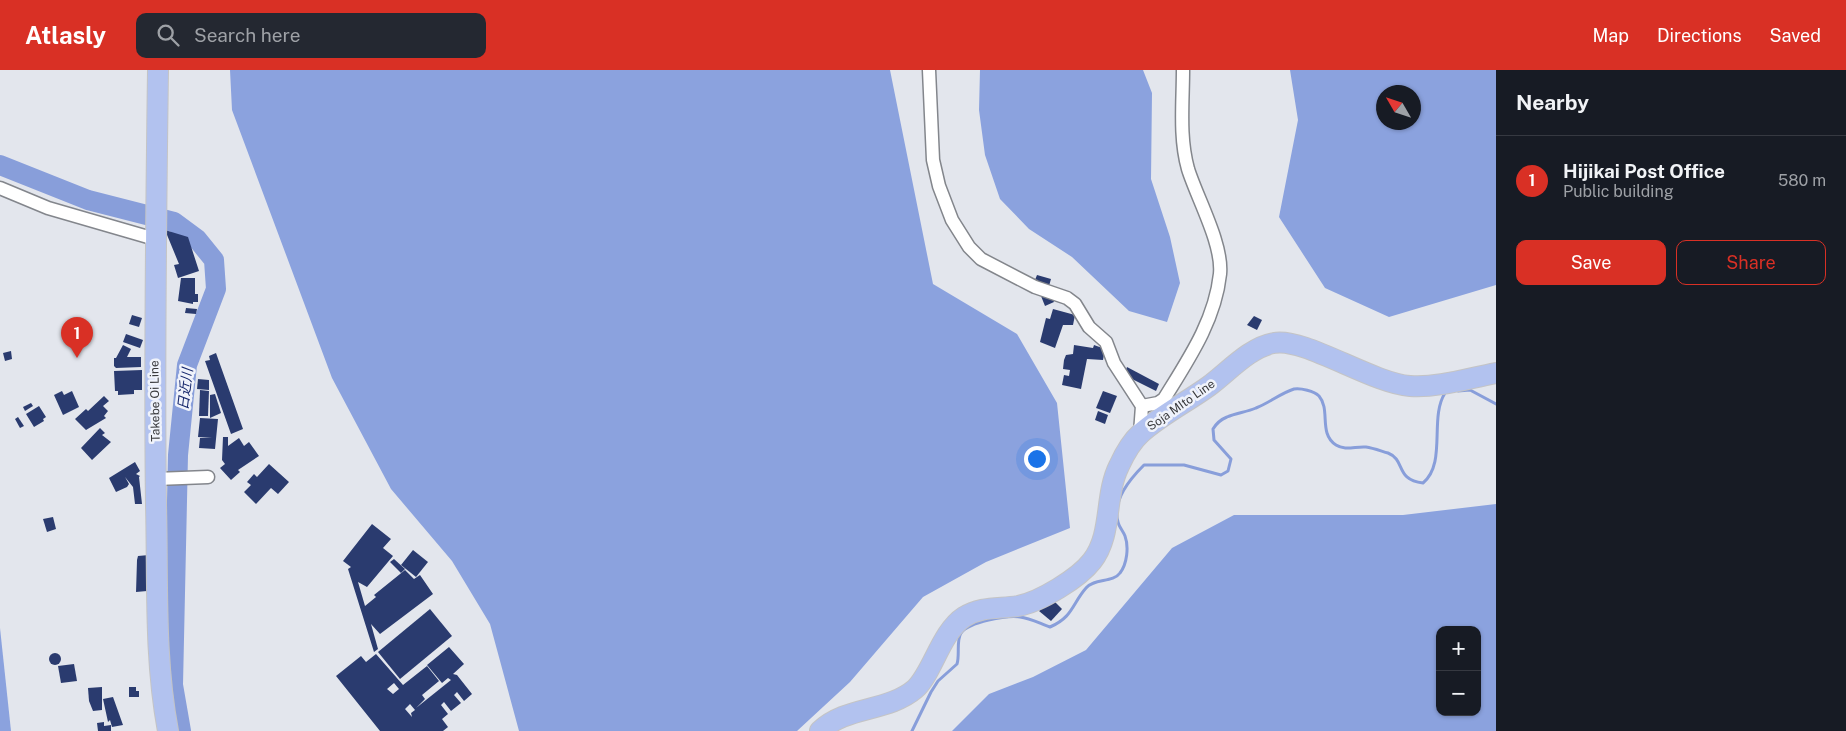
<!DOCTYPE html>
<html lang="en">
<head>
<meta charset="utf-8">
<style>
  body { margin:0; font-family:"Public Sans","Noto Sans JP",sans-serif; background:#242831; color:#f1f3f6 }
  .controls { position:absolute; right:15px; bottom:15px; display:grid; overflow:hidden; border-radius:10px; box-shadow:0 1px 4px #0004 }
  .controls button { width:45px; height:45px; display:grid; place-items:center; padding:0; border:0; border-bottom:1px solid #363941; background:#171b24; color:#f1f3f6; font:25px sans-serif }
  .compass { position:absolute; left:1376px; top:15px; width:45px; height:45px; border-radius:50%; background:#171b24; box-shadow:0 1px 4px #0004; rotate:309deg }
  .you { position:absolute; left:1036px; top:388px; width:18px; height:18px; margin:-12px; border:4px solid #fff; border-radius:50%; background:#1a73e8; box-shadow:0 0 0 8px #1a73e833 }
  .badge { display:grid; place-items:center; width:32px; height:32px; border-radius:50%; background:#d93025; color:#fff; font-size:16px; font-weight:700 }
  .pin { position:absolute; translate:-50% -41px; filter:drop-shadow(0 1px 2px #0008) }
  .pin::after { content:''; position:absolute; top:26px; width:18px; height:15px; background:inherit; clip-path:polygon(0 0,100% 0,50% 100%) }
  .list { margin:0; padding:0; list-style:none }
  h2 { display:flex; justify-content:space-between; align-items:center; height:65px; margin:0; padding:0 20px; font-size:21px }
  h2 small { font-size:16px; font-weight:400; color:#9ea1a6 }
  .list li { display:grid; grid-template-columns:32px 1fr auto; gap:15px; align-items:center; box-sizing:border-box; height:90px; padding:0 20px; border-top:1px solid #363941 }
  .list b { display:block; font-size:19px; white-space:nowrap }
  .list p { margin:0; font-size:16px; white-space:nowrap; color:#9ea1a6 }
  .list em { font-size:16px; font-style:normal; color:#9ea1a6 }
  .actions { display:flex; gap:10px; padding:15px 20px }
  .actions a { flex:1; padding:11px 0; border:1px solid #d93025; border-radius:10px; text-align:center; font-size:18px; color:#d93025 }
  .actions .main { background:#d93025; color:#fff }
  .icon { flex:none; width:28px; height:28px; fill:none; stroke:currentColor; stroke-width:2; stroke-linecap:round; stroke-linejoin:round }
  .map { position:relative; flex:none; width:1496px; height:661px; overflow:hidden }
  header { display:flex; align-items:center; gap:30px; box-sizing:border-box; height:70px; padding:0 25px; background:#d93025; color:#fff }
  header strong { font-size:24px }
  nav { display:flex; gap:28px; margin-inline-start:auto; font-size:18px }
  .search { width:350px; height:45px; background:#242831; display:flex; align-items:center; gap:12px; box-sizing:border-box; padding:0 18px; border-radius:10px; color:#9ea1a6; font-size:19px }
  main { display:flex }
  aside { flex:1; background:#171b24 }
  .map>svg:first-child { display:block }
</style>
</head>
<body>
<header>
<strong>Atlasly</strong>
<div class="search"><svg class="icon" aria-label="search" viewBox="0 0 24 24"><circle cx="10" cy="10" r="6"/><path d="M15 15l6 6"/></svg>Search here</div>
<nav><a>Map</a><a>Directions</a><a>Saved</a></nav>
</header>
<main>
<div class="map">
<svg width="1496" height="661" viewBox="0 0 1496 661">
  <rect width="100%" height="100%" fill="#e3e6ed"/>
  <g fill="#8ba2de" fill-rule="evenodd">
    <polygon points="230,0 890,0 933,214 1017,264 1057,333 1070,458 986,492 923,527 850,612 797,661 519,661 490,554 452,491 391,419 332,308 232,40"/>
    <polygon points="980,0 1143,0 1152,23 1151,109 1170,167 1180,213 1167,252 1129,241 1072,187 1029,159 1000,129 985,85 979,40"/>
    <path d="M1290 0H1496V215L1389 247 1325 218 1279 147 1298 50ZM1414 22V52H1384V22Z"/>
    <path d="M1496 434V661H952L989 624 1033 607 1086 580 1172 478 1234 445H1403ZM1440 560H1477V642H1440Z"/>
    <polygon points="0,558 11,661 0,661"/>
  </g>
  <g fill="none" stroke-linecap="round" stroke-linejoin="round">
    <g stroke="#889eda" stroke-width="3">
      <polyline points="1458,321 1470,320 1496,334"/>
      <path d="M912 661 931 622 938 611 957 594C960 585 956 571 961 563 969 552 1007 545 1020 547 1030 548 1041 554 1050 557 1073 547 1072 534 1086 518 1094 508 1113 513 1120 503 1127 494 1129 477 1125 466 1123 461 1119 457 1118 452 1112 430 1130 409 1144 395H1184L1221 405 1228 401 1231 389 1214 370 1213 359C1216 354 1222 349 1227 347 1236 343 1247 342 1256 338 1269 333 1281 323 1294 319 1301 318 1314 321 1319 326 1331 340 1318 363 1336 375 1345 381 1356 376 1366 377 1373 378 1381 381 1388 383 1406 390 1395 410 1423 413 1447 393 1429 348 1445 323"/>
    </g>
    <polyline stroke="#889eda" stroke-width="20" points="0,95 88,130 174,152 197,169 214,190 216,219 187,295 178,385 173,615 181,661"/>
  </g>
  <g fill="#2a3b6f" fill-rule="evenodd">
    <polygon points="165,160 188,167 199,201 178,208 174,195 179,194"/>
    <polygon points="1037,205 1051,209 1049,216 1035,210"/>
    <polygon points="181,208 195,208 195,224 198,224 198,232 193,232 193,234 178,231"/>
    <polygon points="1046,224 1051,225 1054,232 1045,236 1041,226"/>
    <polygon points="186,238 197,239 196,244 185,243"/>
    <polygon points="1053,239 1075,245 1073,255 1063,255 1055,278 1040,272 1046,248 1050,249"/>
    <polygon points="132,245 142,248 139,257 129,254"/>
    <polygon points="1254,246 1262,250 1257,260 1247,255"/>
    <polygon points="126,264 143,270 140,278 123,272"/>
    <polygon points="123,275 131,279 127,287 141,287 141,297 116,298 114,296 114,288 116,288"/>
    <polygon points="1074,275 1093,278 1094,275 1105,279 1103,290 1087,289 1081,319 1062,315 1064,305 1069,306 1070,300 1063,299 1064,290 1066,285 1073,284"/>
    <polygon points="11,281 12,289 5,291 3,283"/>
    <polygon points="216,283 243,359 231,364 205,291 210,290 209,286"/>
    <polygon points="1127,297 1159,314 1156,321 1128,307 1125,302"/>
    <polygon points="142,300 142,320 134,320 134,324 118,325 118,321 115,321 114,301"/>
    <polygon points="198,309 209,310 209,320 197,319"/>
    <polygon points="200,320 209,321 208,346 199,346"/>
    <polygon points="62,321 64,325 72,321 79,337 63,345 54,325"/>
    <polygon points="1103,321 1117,326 1110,343 1096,338"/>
    <polygon points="215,324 221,343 210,348 210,325"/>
    <polygon points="104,326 109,331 103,336 108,341 104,346 106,348 86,360 75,349 86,339 88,341"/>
    <polygon points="31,333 33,336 25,341 23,337"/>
    <polygon points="39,336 46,347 43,349 44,351 34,357 26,344"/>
    <polygon points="1098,341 1108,345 1105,354 1095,350"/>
    <polygon points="18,347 24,356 20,358 15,349"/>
    <polygon points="200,348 218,349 215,379 199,378 200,368 212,368 198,367"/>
    <polygon points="100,358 105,363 102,365 111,372 92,390 81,378"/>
    <polygon points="223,367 228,367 228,376 239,368 244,376 249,372 259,386 238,400 240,402 231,410 220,398 225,394 222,390"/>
    <polygon points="135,392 140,401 136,404 140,406 139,407 142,434 135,434 133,417 125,407 129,414 127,417 116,422 109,408"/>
    <polygon points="269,394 289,412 278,424 271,418 256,434 244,422 251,415 247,412 254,404 257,407"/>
    <polygon points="53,447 56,459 47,462 43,449"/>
    <polygon points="372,454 391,469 383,478 393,486 367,517 358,512 365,536 376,527 374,525 405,500 414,509 420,505 433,524 380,564 371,554 378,579 374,582 348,499 351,497 343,491"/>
    <polygon points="413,480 428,492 416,507 401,495"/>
    <polygon points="149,485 147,521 136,522 137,490 138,486"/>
    <polygon points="394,489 405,499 401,503 390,492"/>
    <polygon points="1052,529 1062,539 1051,551 1039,541"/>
    <polygon points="430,539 452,566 400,609 378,582"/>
    <path d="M449 577 464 594 453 604 457 605 472 624 464 631 457 622 454 625 461 633 451 641 444 632 441 635 448 644 442 649 448 657 443 661H380L336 606 361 586 366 592 376 584 403 615 427 596 439 611 422 625 425 629 416 638 451 610 448 608 442 613 427 595ZM394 613 399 619 393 624 387 619ZM410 634 415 640 411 643 412 647 405 639Z"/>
    <circle cx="55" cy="589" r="6"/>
    <polygon points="74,594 77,611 61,613 58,596"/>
    <polygon points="102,617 102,640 93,641 89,631 88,618"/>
    <polygon points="129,617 136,617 136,621 139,621 139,627 129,627"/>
    <polygon points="113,627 123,655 112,657 110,650 108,652 103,629"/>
    <polygon points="104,652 104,656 111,655 111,661 98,661 97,653"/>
  </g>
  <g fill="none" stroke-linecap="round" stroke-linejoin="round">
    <g stroke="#83868c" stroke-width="15">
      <g id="minor">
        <polyline points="929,0 933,90 939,116 952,150 969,177 981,189 1035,217 1067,228 1075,234 1089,257 1106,272 1114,293 1142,336 1140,363"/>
        <polyline points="0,118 48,138 155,169"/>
        <path d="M1142 336 1158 333 1164 329C1188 290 1215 251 1220 204 1223 174 1197 128 1188 99 1179 67 1183 33 1183 0"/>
        <polyline points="156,409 208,407"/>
      </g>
    </g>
    <g stroke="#c4c4c5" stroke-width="22">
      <g id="primary">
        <path d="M158 0C156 145 154 290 156 435 158 510 154 587 168 661"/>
        <path d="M820 661C846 636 888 642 915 619 932 604 941 562 964 547 981 536 999 539 1018 536 1040 532 1079 508 1092 491 1113 464 1104 426 1119 396 1124 385 1132 371 1141 363 1161 345 1187 332 1209 316 1228 302 1250 277 1274 273 1304 267 1371 313 1410 316 1438 318 1469 308 1496 303"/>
      </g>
    </g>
    <use href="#minor" stroke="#fff" stroke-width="12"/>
    <use href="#primary" stroke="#b2c2ef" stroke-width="20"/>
  </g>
  <g text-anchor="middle" stroke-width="5" stroke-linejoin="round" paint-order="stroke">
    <g font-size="12" fill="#393a3d" stroke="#f0f3fb">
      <text transform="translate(155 331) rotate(-91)" y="4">Takebe Oi Line</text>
      <text transform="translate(1181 335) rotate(-35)" y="4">Soja MIto Line</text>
    </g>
    <g font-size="14" font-style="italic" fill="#16276c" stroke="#f0f3fb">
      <text transform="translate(185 319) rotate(-83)" y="5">日近川</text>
    </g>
  </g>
</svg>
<div class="controls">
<button>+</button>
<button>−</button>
</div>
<svg class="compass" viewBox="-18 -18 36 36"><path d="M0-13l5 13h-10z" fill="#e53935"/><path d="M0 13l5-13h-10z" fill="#9ea1a6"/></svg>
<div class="you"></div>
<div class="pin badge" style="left:77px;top:288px">1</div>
</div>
<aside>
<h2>Nearby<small></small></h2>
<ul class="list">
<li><span class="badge">1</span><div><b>Hijikai Post Office</b><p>Public building</p></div><em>580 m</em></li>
</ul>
<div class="actions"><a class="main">Save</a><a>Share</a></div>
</aside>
</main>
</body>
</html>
